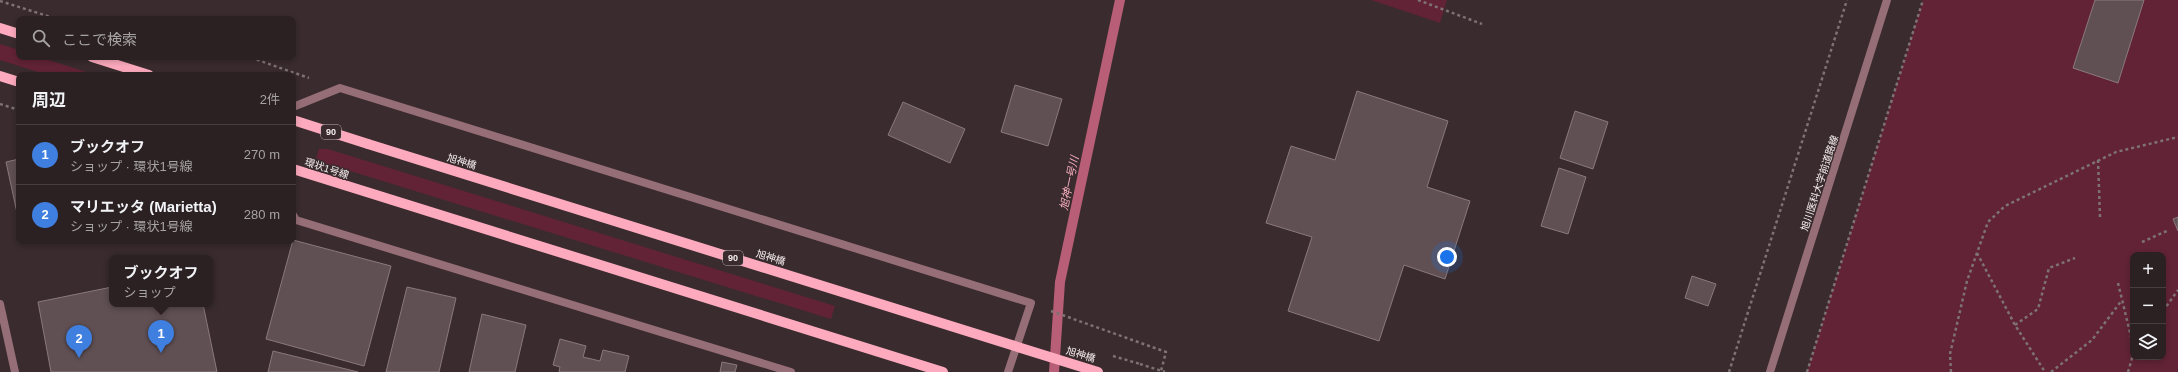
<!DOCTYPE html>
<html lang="ja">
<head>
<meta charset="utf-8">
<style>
  body { margin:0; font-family:Arial,"Noto Sans JP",sans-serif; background:#372d2f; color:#f1f3f6 }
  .controls { position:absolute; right:12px; bottom:12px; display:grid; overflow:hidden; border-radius:8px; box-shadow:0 2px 6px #0003 }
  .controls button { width:36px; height:36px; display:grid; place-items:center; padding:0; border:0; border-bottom:1px solid #473e40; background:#2b2022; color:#f1f3f6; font:20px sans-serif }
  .you { position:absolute; left:1447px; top:257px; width:14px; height:14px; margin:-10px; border:3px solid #fff; border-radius:50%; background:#1a73e8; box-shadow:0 0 0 6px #1a73e833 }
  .badge { display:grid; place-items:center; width:26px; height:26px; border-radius:50%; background:#2563eb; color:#fff; font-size:13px; font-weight:700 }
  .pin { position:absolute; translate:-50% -33px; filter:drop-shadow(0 1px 2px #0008) }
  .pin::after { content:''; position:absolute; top:21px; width:14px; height:12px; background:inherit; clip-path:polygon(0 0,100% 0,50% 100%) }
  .popup { position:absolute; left:109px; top:255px; width:104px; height:52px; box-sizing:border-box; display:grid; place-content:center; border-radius:8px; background:#2b2022; filter:drop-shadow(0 1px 3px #0005); font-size:13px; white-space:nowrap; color:#a6a3a5 }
  .popup b { font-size:15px; color:#f1f3f6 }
  .popup::after { content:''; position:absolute; left:50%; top:100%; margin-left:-8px; border:8px solid transparent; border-top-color:#2b2022 }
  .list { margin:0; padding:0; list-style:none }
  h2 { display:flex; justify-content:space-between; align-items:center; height:52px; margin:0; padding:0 16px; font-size:17px }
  h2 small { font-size:13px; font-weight:400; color:#a6a3a5 }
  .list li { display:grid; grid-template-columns:26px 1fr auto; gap:12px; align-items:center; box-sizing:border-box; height:60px; padding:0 16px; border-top:1px solid #473e40 }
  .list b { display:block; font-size:15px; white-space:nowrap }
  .list p { margin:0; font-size:13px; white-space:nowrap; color:#a6a3a5 }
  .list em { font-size:13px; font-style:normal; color:#a6a3a5 }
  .icon { flex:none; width:22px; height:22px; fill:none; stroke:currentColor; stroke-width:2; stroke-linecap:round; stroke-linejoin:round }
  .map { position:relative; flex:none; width:2178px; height:372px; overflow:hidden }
  .search { position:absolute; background:#2b2022; box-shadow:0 2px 6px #0003; left:16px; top:16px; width:280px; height:44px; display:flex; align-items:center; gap:10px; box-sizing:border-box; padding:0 14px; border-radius:8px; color:#a6a3a5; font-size:15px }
  .panel { position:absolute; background:#2b2022; box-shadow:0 2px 6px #0003; left:16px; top:72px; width:280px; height:172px; border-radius:8px }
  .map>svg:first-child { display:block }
</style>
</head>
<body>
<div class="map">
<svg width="2178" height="372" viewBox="0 0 2178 372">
  <rect width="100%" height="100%" fill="#392b2e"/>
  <g fill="#622337" fill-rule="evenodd">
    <polygon points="1371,0 1447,0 1440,23"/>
    <path d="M1923 0H2178V372H1807ZM2133 255H2163V357H2133Z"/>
    <polygon points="0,44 19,50 19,57 39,57 96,75 47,75 0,60"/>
    <polygon points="319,149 328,149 835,306 831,319 324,163 316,158"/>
  </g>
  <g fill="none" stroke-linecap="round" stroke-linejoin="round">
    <polyline stroke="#b85f77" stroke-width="10" points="1054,372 1060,282 1120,0"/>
  </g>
  <g fill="#605054" stroke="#8a797c">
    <polygon points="2095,0 2144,0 2118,83 2073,68"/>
    <polygon points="1015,85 1062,99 1048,146 1001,132"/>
    <polygon points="1357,91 1448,121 1427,187 1470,201 1445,279 1404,265 1379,341 1288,311 1312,237 1266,223 1291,146 1335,160"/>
    <polygon points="903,102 965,129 950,163 888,135"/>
    <polygon points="1575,111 1608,122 1593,169 1560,158"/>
    <polygon points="19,159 19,222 6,162"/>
    <polygon points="1559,168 1586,177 1568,234 1541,226"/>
    <polygon points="2178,217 2178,231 2173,219"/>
    <polygon points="293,240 391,266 364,366 266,339"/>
    <polygon points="1692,276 1716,284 1708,306 1685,298"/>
    <polygon points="112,287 112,304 203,304 217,372 51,372 38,302"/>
    <polygon points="407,287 456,298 439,372 386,372"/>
    <polygon points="482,314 526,325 515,372 469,372"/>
    <polygon points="560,339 586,346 583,357 600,361 603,350 629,356 625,372 559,372 560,367 553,365"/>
    <polygon points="273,351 358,372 268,372"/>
    <polygon points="722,362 737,365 735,372 720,372"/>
  </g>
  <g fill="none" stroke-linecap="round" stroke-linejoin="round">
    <g stroke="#7e7274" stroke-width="2.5" stroke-dasharray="3 3" stroke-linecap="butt">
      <polyline points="1418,0 1482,24"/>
      <polyline points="0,1 57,19"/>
      <polyline points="239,57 252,58 309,78"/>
      <polyline points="0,104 19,110"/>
      <polyline points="2098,160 2100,217"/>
      <polyline points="2142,242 2169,230"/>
      <polyline points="1977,253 2015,325 2045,372"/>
      <polyline points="2118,283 2133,345"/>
      <polyline points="1051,311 1166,352 1161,371"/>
      <polyline points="2163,311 2178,290"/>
      <polyline points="2015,325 2038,309 2049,268 2075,258"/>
      <polyline points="1140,364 1165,372"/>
      <polyline points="1729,372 1847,0"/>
      <polyline points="1807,372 1923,0"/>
      <polyline points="1951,372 1950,354 1967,281 1988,222 2005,206 2116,152 2178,137"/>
      <polyline points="2051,372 2092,340 2122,300"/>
      <polyline points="2128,372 2133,355"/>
    </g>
    <g stroke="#966e77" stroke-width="8">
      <polyline points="293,107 340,88 1031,303 1008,372"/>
      <polyline points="293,215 296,220 791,372"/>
      <polyline points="0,304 15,372"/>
    </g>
    <polyline stroke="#966e77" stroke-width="8" points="1770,372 1887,0"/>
    <g stroke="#fdaabe" stroke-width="10">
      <polyline points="0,28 19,34"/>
      <polyline points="92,57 149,75"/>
      <polyline points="0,76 19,82"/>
      <polyline points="293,120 368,144"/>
      <polyline points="293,169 943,372"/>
    </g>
    <polyline stroke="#7e7274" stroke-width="2.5" stroke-dasharray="3 3" stroke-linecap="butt" points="1113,356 1140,364"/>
    <polyline stroke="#fdaabe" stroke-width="10" points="368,144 1098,372"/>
  </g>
  <g text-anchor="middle" stroke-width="3" stroke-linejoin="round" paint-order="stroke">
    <g fill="#392b2e" stroke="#bfb4b6" stroke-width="1">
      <rect x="321" y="125" width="20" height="14" rx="3"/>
      <rect x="723" y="251" width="20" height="14" rx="3"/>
    </g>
    <g font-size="9" font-weight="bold" fill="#f8eff1">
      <text x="331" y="135">90</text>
      <text x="733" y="261">90</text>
    </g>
    <g font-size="10" fill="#f8eff1" stroke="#392b2e">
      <text transform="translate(462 161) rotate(17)" y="4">旭神橋</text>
      <text transform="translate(327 168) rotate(18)" y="4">環状1号線</text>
      <text transform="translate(1819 183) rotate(-72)" y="4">旭川医科大学前道路線</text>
      <text transform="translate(771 257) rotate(17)" y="4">旭神橋</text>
      <text transform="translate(1081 354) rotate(17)" y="4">旭神橋</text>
    </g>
    <g font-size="11" font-style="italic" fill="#f5acbd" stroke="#392b2e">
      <text transform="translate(1069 183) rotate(-78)" y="4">旭神一号川</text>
    </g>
  </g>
</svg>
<div class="controls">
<button>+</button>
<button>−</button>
<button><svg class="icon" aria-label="layers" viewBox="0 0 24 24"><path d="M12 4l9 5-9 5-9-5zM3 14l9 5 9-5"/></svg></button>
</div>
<div class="you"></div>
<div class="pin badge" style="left:161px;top:353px;background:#3f7fe0">1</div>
<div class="popup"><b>ブックオフ</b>ショップ</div>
<div class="pin badge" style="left:79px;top:358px;background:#3f7fe0">2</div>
<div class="search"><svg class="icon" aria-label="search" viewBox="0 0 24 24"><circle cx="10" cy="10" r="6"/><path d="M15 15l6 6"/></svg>ここで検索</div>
<section class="panel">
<h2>周辺<small>2件</small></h2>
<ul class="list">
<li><span class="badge" style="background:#3f7fe0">1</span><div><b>ブックオフ</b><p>ショップ · 環状1号線</p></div><em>270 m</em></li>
<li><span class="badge" style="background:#3f7fe0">2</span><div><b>マリエッタ (Marietta)</b><p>ショップ · 環状1号線</p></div><em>280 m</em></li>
</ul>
</section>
</div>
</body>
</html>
